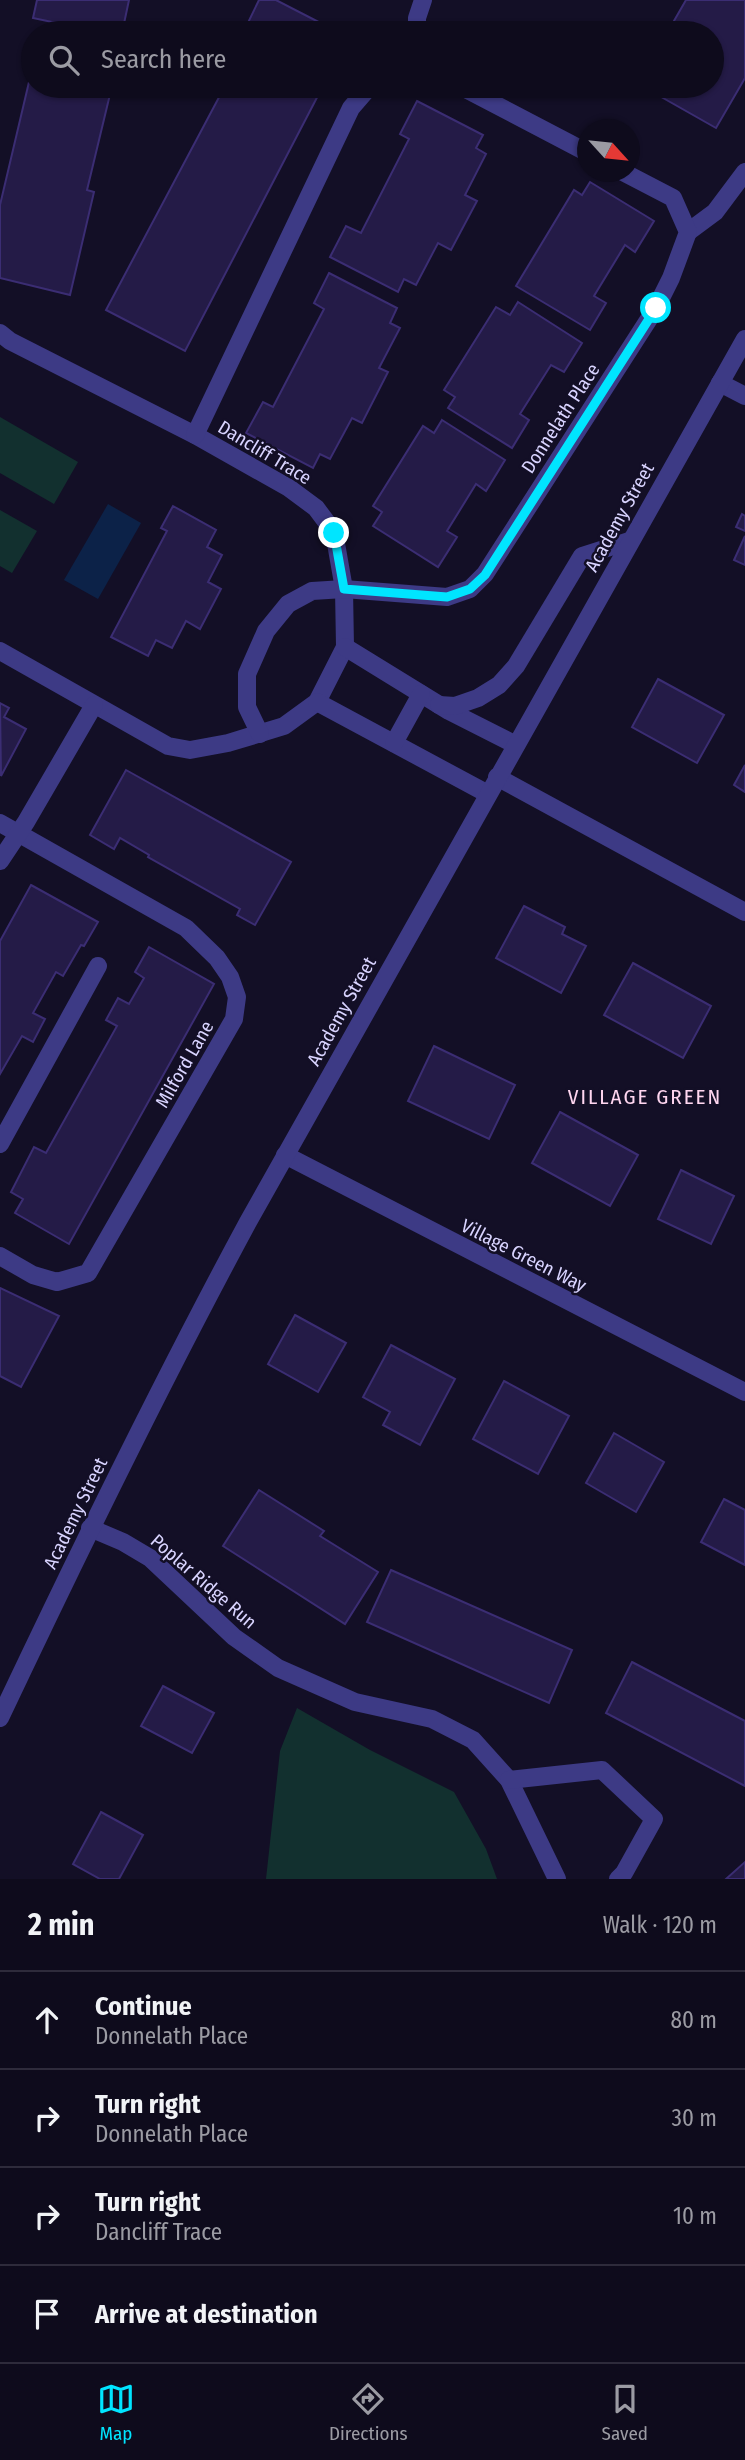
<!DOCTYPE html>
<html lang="en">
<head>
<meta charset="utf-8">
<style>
  body { margin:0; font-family:"Fira Sans Condensed",sans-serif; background:#1c1929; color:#f1f3f6 }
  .compass { position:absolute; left:577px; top:119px; width:63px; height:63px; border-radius:50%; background:#0e0b1c; box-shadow:0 2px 5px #0004; rotate:117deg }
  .stop { position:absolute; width:21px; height:21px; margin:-16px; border:5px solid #00e5ff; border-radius:50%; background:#fff }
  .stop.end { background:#00e5ff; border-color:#fff; box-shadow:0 2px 7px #0008 }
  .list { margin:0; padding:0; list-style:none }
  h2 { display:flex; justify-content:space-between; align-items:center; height:91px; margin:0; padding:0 28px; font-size:30px }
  h2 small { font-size:23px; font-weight:400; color:#9b9ba3 }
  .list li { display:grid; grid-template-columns:46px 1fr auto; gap:21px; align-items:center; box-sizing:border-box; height:98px; padding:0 28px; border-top:2px solid #2e2b3b }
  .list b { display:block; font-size:26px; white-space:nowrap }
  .list p { margin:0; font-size:23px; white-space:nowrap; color:#9b9ba3 }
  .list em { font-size:23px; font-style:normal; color:#9b9ba3 }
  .icon { flex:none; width:38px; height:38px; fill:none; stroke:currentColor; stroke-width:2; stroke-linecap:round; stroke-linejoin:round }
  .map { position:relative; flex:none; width:745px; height:1879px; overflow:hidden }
  .search { position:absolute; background:#0e0b1c; box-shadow:0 2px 5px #0004; left:21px; right:21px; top:21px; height:77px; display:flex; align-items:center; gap:18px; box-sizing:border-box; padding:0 24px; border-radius:38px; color:#9b9ba3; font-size:26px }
  .sheet { height:483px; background:#0e0b1c }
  nav { display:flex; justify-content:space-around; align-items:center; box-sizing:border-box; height:98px; border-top:2px solid #2e2b3b; background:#0e0b1c; font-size:19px; color:#9b9ba3 }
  nav a { display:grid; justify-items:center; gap:4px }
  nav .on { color:#00e5ff }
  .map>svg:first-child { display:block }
</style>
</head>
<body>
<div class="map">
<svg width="745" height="1879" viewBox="0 0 745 1879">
  <rect width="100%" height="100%" fill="#130f26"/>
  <g fill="#12302f">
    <polygon points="0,417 78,462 54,504 0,473"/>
    <polygon points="0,510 37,531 12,573 0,566"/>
    <polygon points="297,1708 370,1750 454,1792 486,1849 497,1879 266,1879 280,1751"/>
  </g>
  <polygon fill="#0c2248" points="108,504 141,523 98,599 64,580"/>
  <g fill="#241b47" stroke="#3b2d73" stroke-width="2">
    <polygon points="37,0 129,0 122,33 104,33 33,18"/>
    <polygon points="259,0 276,0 340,33 243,33"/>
    <polygon points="686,0 745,0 745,78 716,128 642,86 712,86 712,33 667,33"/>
    <polygon points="33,65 33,86 112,86 87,190 94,192 70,295 0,278 0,205"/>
    <polygon points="225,86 323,86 185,351 106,310"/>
    <polygon points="417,101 483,135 476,148 486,154 465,195 477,201 451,250 438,243 416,285 404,279 398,292 330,257 346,226 361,233 409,139 400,134"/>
    <polygon points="590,182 654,221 635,252 625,245 594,296 606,303 590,330 516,286 574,190 582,195"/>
    <polygon points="329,273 397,308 390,323 400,328 379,368 388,372 362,423 352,418 330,459 320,454 313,468 246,433 263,402 273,407 324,309 314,303"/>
    <polygon points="518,302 582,343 564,372 551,365 520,414 529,420 512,448 448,408 455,397 444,390 496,307 510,315"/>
    <polygon points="442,420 505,460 486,491 476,484 447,531 457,537 438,567 373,526 382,512 373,506 423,426 434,433"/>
    <polygon points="173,506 216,530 207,547 222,555 208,582 221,589 200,629 186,621 172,648 156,640 148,656 111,637 167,531 161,528"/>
    <polygon points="742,514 745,516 745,531 736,527"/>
    <polygon points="745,536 745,565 734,560"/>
    <polygon points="658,679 724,715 697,763 632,727"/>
    <polygon points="0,703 9,708 4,717 26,729 1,776"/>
    <polygon points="745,765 745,792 734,785"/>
    <polygon points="126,770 291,862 255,925 237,915 240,909 148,857 149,855 120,838 114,849 90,835"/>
    <polygon points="31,885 98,922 84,946 81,945 63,976 56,972 33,1013 45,1019 33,1042 22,1036 0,1074 0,941"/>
    <polygon points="524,906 565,927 562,934 586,946 561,993 496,958"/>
    <polygon points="149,947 214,984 69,1244 15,1213 23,1199 11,1192 34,1147 46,1153 117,1026 106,1020 118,998 129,1004 144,978 135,972"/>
    <polygon points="633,963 711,1006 683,1058 604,1015"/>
    <polygon points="434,1046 515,1085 489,1139 408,1101"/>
    <polygon points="560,1112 638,1155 610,1206 532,1163"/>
    <polygon points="681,1170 734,1196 711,1244 658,1219"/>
    <polygon points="0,1288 59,1316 21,1387 0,1376"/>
    <polygon points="295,1315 346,1343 318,1392 268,1364"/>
    <polygon points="391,1345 455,1379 420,1445 383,1425 390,1412 363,1397"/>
    <polygon points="504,1381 569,1416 538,1474 473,1439"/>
    <polygon points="614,1433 664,1462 636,1512 586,1483"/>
    <polygon points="259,1490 324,1531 320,1536 378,1572 345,1624 223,1546"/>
    <polygon points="724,1499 745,1510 745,1565 701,1542"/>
    <polygon points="391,1570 572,1650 549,1703 367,1622"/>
    <polygon points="632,1662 745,1721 745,1786 606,1713"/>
    <polygon points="163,1686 214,1713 192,1753 141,1726"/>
    <polygon points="101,1812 143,1835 119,1879 100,1879 73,1864"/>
    <polygon points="745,1862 745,1879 726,1879"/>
  </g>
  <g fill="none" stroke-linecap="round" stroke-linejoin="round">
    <g stroke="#3d3a85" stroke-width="18">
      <polyline points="417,33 417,18 423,0"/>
      <polyline points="460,86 588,153"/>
      <polyline points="688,232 715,212 745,172"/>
      <polyline points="0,333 10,341 195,435 289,488 316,508 334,532 344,589 345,647 317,702 284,726 228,743 190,750 168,746 0,651"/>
      <polyline points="720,383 745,396"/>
      <polyline points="195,435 351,108 370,86"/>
      <polyline points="345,647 449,711 516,745"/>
      <polyline points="317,702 488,794"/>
      <polyline points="439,705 455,706 478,698 499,685 516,666 582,556 629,541"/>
      <polyline points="260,734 247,707 247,674 266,631 288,604 312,591 344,589 447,597 470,589 485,574 656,308 671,278 688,232 673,198 623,172"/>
      <polyline points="394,743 421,694"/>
      <polyline points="497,777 745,912"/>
      <polyline points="0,823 186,928 217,958 230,977 237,997 234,1019 88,1273 57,1282 33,1275 0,1256"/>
      <polyline points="0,861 26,822 94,705"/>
      <polyline points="0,1144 98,966"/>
      <polyline points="285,1155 745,1392"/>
      <polyline points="90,1528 123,1542 150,1558 234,1637 278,1668 355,1702 432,1719 473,1740 509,1780 557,1879"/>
      <path d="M0 1718C79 1551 160 1385 248 1222L745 339"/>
      <polyline points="509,1780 602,1770 654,1819 624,1873 618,1879"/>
    </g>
  </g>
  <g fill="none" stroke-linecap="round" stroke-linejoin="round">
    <polyline stroke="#00e5ff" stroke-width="9" points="334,533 344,589 447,597 470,589 485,575 656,308"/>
  </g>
  <g text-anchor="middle" stroke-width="5" stroke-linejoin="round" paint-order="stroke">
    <g font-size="19" fill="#d9d4ff" stroke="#130f26">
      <text transform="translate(560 418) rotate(-57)" y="7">Donnelath Place</text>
      <text transform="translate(265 452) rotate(31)" y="7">Dancliff Trace</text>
      <text transform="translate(619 517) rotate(-61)" y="7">Academy Street</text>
      <text transform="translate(341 1011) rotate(-61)" y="7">Academy Street</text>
      <text transform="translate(184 1064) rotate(-60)" y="7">Milford Lane</text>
      <text transform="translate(524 1255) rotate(27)" y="7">Village Green Way</text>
      <text transform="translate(75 1513) rotate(-64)" y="7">Academy Street</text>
      <text transform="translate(204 1581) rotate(41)" y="7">Poplar Ridge Run</text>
    </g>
    <g font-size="21" letter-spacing="2" fill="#ffd6f0" stroke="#130f26">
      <text x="645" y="1104">VILLAGE GREEN</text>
    </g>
  </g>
</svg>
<svg class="compass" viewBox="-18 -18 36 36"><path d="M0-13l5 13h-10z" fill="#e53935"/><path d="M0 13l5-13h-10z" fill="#9b9ba3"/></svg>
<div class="stop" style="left:656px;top:308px"></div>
<div class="stop end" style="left:334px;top:533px"></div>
<div class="search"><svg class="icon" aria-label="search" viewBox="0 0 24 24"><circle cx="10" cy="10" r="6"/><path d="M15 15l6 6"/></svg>Search here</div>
</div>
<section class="sheet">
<h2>2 min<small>Walk · 120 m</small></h2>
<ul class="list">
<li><svg class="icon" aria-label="ahead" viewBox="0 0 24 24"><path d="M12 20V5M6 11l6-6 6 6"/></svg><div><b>Continue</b><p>Donnelath Place</p></div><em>80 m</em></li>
<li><svg class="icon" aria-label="right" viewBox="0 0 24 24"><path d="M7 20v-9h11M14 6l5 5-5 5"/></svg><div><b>Turn right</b><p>Donnelath Place</p></div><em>30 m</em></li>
<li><svg class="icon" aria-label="right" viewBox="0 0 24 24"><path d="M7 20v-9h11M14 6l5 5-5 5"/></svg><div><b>Turn right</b><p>Dancliff Trace</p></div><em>10 m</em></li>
<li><svg class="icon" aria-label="arrive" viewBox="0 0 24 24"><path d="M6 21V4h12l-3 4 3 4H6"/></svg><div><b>Arrive at destination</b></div></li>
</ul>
</section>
<nav>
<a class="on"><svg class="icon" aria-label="map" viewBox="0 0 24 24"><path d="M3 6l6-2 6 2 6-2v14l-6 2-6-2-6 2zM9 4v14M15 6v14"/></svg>Map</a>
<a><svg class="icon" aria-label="directions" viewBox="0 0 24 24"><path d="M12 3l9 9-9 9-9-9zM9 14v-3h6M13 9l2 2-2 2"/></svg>Directions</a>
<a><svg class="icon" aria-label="saved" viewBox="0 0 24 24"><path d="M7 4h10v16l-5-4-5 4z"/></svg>Saved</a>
</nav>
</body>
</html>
